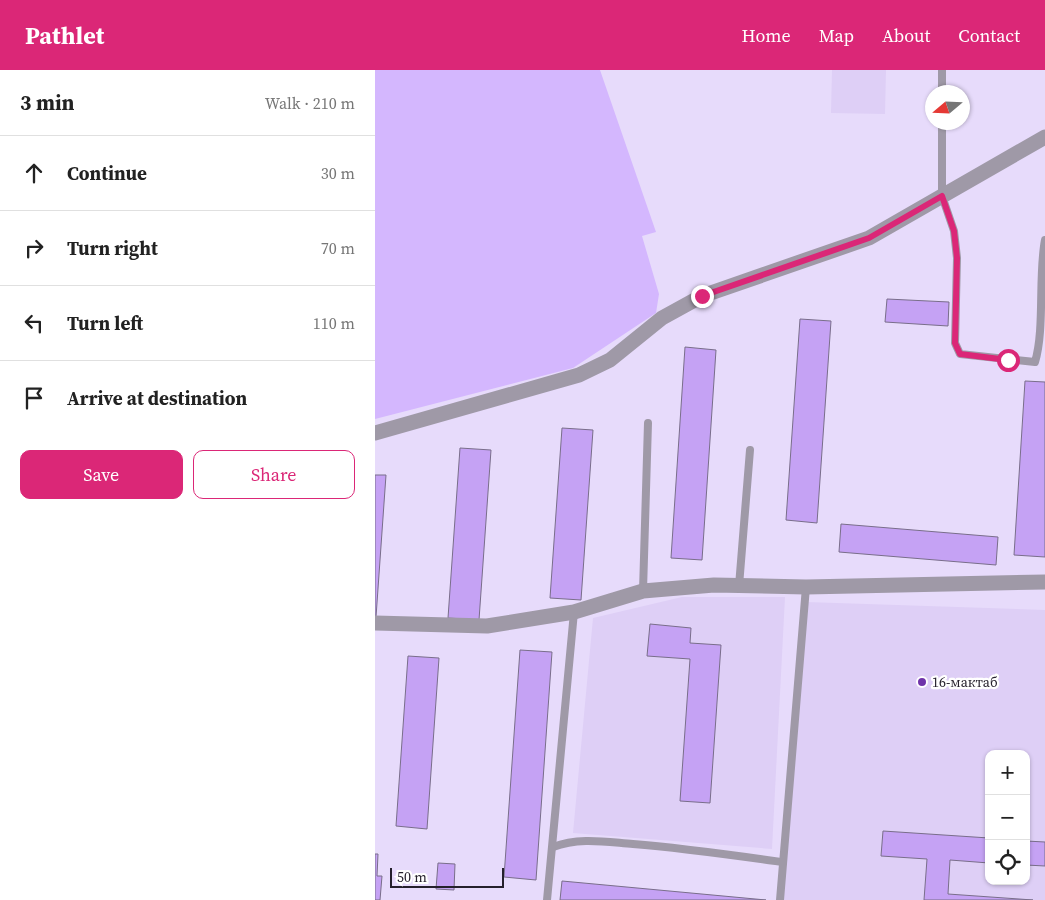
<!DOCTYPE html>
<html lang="en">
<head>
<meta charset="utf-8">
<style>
  body { margin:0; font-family:"Source Serif 4",serif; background:#f6f6f6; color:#222 }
  .controls { position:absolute; right:15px; bottom:15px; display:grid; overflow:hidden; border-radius:10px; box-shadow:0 1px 4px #0004 }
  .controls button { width:45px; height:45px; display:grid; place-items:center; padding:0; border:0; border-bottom:1px solid #e0e0e0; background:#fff; color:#222; font:25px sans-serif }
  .compass { position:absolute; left:550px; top:15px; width:45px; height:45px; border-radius:50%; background:#fff; box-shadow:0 1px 4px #0004; rotate:251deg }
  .scale { position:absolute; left:15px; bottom:12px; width:114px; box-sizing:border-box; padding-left:5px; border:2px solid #25202c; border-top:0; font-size:14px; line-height:18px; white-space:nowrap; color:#25202c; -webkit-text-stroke:4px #fff; paint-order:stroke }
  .stop { position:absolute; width:15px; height:15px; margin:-11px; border:4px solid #db2777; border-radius:50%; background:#fff }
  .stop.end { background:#db2777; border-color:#fff; box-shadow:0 1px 5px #0008 }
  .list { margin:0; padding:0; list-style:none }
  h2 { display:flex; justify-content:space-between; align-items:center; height:65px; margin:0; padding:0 20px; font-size:21px }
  h2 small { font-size:16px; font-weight:400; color:#767676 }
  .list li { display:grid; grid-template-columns:32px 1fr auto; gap:15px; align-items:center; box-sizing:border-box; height:75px; padding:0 20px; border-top:1px solid #e0e0e0 }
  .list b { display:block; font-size:19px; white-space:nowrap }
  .list em { font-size:16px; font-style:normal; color:#767676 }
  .actions { display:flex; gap:10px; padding:15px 20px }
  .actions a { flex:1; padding:11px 0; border:1px solid #db2777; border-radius:10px; text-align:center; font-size:18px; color:#db2777 }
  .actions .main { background:#db2777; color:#fff }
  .icon { flex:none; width:28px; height:28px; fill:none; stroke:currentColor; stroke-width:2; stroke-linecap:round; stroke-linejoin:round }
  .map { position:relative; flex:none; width:670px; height:830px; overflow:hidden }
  header { display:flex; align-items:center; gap:30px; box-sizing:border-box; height:70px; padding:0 25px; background:#db2777; color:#fff }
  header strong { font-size:24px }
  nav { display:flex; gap:28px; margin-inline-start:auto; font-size:18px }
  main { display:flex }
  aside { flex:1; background:#fff }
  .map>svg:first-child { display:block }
</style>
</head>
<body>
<header>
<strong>Pathlet</strong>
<nav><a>Home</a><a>Map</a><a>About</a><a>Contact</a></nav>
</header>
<main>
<aside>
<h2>3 min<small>Walk · 210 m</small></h2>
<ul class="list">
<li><svg class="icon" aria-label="ahead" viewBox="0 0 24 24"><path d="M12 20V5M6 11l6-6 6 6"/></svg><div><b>Continue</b></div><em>30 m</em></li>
<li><svg class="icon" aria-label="right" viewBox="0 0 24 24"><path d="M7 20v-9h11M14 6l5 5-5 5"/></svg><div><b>Turn right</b></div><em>70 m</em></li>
<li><svg class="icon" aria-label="left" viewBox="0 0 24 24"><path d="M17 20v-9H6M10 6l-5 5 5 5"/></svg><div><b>Turn left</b></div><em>110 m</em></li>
<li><svg class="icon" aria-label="arrive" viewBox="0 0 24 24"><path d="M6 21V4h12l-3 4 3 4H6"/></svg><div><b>Arrive at destination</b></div></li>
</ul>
<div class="actions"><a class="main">Save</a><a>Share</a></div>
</aside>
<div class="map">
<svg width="670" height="830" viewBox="0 0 670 830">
  <rect width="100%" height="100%" fill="#e7dbfb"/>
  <g fill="#decff6" fill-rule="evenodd">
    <polygon points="457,0 511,0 510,44 456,43"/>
    <polygon points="307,527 410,527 397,779 198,763 218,548"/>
    <path d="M431 532 670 540V830H408ZM614 684H651V811H614Z"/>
  </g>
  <polygon fill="#d4b7fe" points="0,0 225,0 281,162 267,166 284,224 281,243 198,298 0,349"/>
  <g fill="#c5a2f4" stroke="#796e8a">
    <polygon points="512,229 574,232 573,256 510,252"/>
    <polygon points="425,249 456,251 442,453 411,450"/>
    <polygon points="310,277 341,280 327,490 296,488"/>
    <polygon points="650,311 670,312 670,487 639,485"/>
    <polygon points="187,358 218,360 206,530 175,528"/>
    <polygon points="85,378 116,380 104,550 73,548"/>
    <polygon points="0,405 11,405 1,547 0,547"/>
    <polygon points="466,454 623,467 621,495 464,482"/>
    <polygon points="275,554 316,558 315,573 346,575 335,733 305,731 315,589 272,586"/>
    <polygon points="145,580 177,582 161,810 129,807"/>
    <polygon points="33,586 64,588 52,759 21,756"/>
    <polygon points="508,761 614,768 614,793 575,790 573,824 658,830 549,830 552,789 506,786"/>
    <polygon points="651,771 670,772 670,796 651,795"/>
    <polygon points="0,784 3,784 2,806 7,806 5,830 0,830"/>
    <polygon points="63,793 80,794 79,820 61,819"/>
    <polygon points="187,811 391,830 185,830"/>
  </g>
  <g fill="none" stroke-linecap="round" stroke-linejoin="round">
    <g stroke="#9f99a7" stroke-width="8">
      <polyline points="567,22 567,0"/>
      <path d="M567 52V126L579 161 582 188 580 273 585 284 660 292C670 259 663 206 670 170"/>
      <polyline points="364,516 375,380"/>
      <polyline points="268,521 273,353"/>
      <path d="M178 777C204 767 231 772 258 774 308 778 357 785 407 792"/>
      <polyline points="172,830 199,542"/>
      <polyline points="405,830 431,517"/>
    </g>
    <g stroke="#9f99a7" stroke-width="15">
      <polyline points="0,363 204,305 235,290 287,248 327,226 494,168 670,67"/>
      <polyline points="0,553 112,556 199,542 268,521 339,515 431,517 670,512"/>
    </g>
  </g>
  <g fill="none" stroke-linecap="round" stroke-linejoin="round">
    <polyline stroke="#db2777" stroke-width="6" points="327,226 494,168 567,126 579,161 582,188 580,273 585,284 633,290"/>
  </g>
  <circle fill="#6f33a9" stroke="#fff" stroke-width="2" cx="547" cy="612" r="5"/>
  <g text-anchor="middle" stroke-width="4.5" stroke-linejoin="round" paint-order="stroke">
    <g font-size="14" fill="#25202c" stroke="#fff" text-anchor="start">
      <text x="557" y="617">16-мактаб</text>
    </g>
  </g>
</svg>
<div class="controls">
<button>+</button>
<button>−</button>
<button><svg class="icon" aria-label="locate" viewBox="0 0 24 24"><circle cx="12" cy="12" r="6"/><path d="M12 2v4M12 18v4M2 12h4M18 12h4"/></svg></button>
</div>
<svg class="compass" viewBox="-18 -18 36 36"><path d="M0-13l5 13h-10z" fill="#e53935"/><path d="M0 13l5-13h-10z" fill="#767676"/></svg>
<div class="scale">50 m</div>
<div class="stop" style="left:633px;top:290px"></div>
<div class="stop end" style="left:327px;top:226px"></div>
</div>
</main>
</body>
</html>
